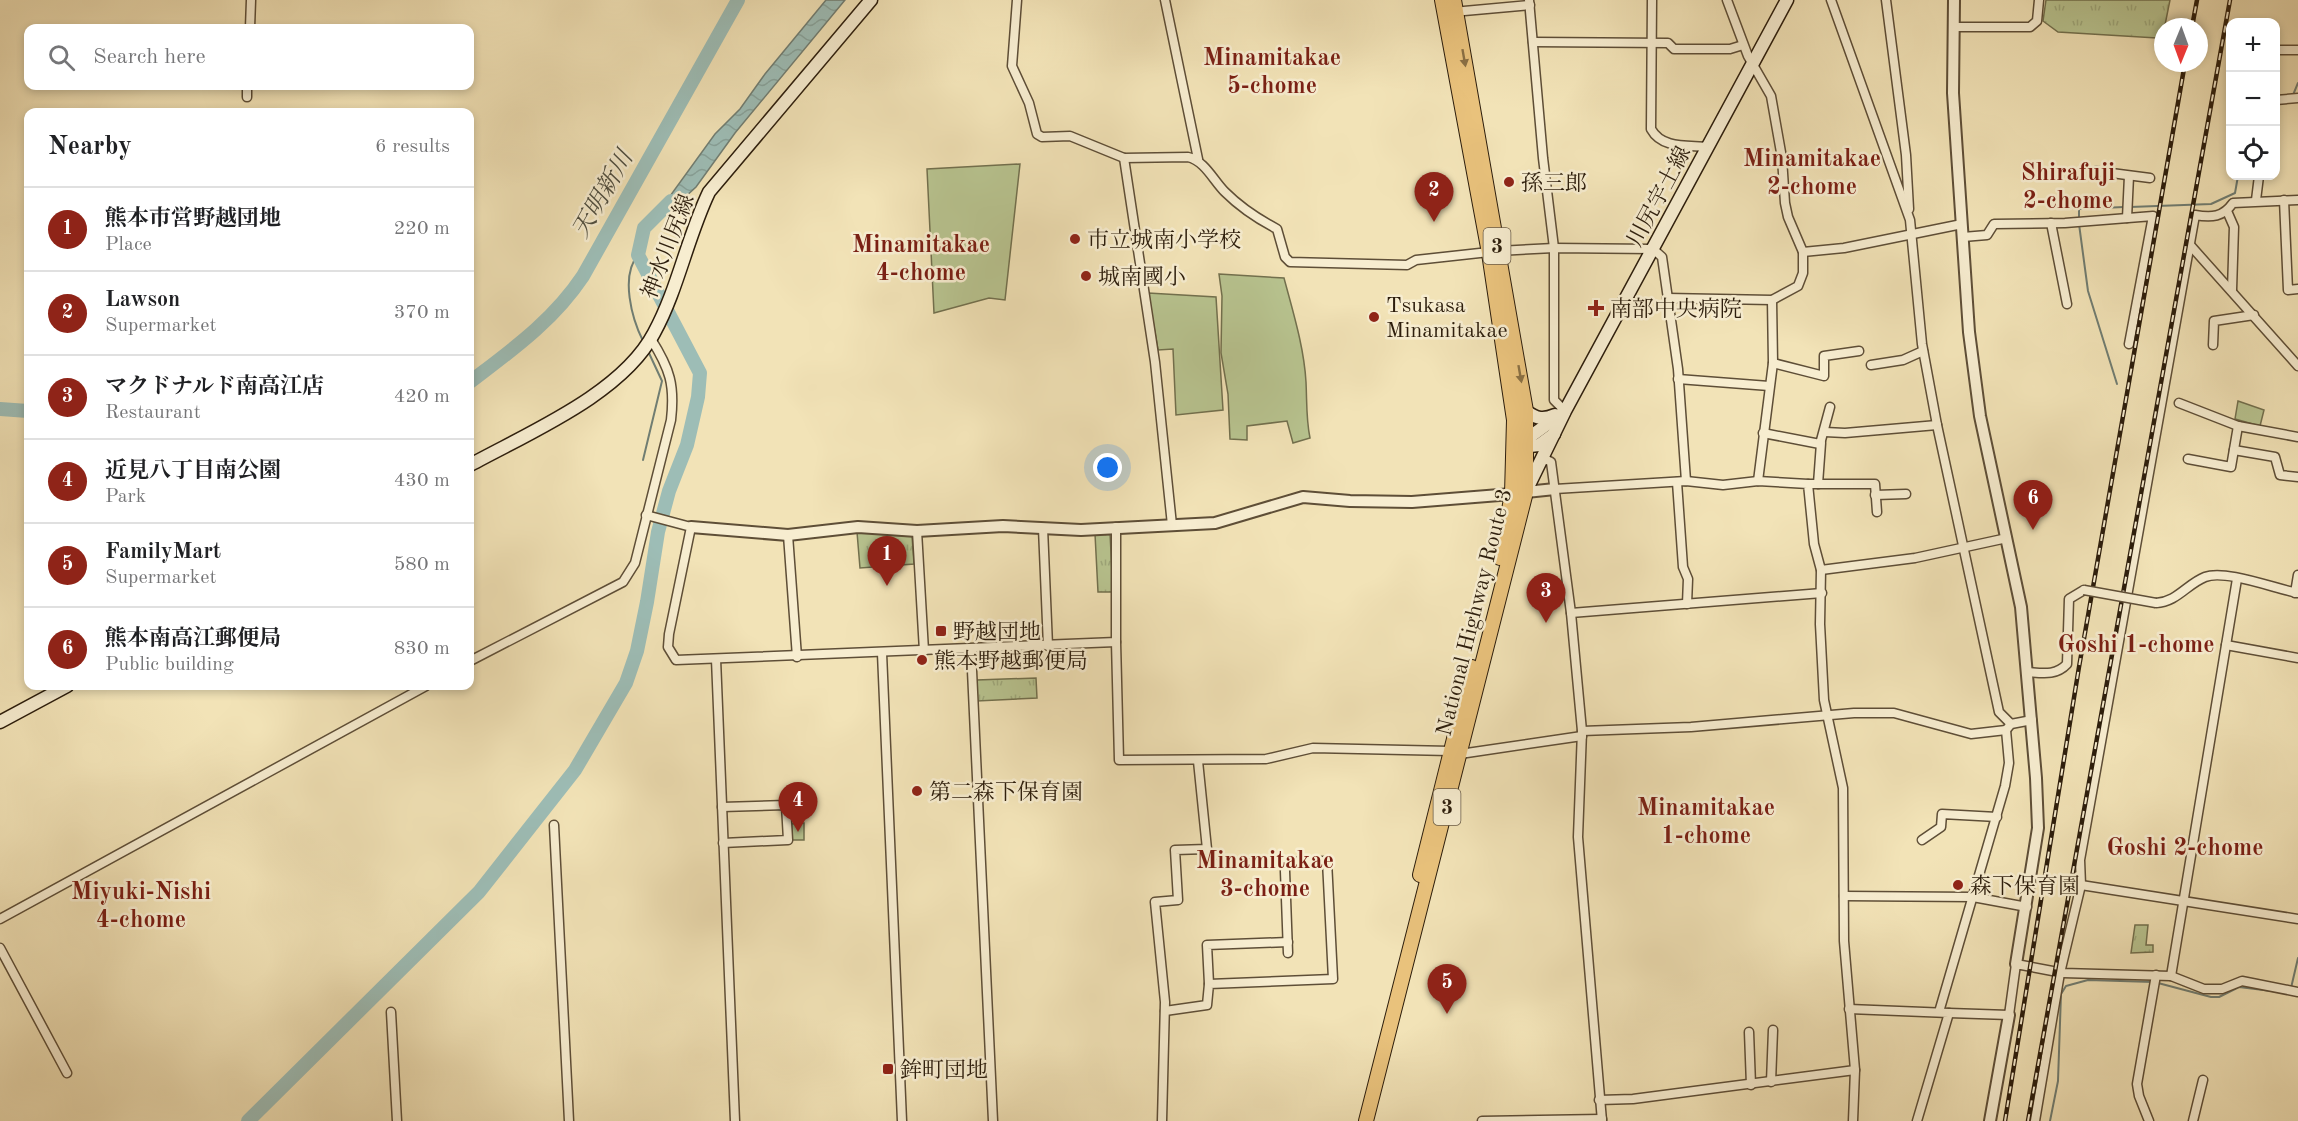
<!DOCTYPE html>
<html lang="en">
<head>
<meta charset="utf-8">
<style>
  body { margin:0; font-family:"Old Standard TT","Noto Serif JP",serif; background:#f2f2f2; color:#202124 }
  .controls { position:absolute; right:18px; top:18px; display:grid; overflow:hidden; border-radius:12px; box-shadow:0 3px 9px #0003 }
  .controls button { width:54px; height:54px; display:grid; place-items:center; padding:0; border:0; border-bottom:2px solid #e0e0e0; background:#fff; color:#202124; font:30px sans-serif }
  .compass { position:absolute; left:2154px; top:18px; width:54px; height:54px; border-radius:50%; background:#fff; box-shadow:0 3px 9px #0003; rotate:181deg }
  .you { position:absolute; left:1108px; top:468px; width:21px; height:21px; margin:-15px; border:4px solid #fff; border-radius:50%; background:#1a73e8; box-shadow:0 0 0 9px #1a73e833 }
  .badge { display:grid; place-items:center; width:39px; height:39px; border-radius:50%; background:#8f2418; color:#fff; font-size:20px; font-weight:700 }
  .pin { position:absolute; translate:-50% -50px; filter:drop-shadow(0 2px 3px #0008) }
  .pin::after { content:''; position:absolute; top:32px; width:21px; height:18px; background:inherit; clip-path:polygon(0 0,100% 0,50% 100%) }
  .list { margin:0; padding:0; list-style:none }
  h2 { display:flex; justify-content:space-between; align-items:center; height:78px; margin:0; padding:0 24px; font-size:26px }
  h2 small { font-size:20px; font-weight:400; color:#757577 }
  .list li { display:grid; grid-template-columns:39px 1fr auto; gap:18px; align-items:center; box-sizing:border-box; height:84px; padding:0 24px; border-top:2px solid #e0e0e0 }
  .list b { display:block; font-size:22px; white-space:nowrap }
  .list p { margin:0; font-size:20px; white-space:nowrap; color:#757577 }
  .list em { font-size:20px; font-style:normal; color:#757577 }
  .icon { flex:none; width:33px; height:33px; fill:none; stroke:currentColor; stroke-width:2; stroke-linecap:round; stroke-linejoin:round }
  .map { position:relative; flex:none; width:2298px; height:1121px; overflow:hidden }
  .search { position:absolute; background:#fff; box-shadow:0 3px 9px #0003; left:24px; top:24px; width:450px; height:66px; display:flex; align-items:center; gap:15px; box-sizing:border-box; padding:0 21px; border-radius:12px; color:#757577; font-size:22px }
  .panel { position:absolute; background:#fff; box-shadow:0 3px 9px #0003; left:24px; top:108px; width:450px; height:582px; border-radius:12px }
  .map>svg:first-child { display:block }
</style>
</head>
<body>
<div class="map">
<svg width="2298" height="1121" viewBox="0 0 2298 1121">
  <defs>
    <pattern id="park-tufts" width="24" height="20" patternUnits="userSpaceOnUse" patternTransform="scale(1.5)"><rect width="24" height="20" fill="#b8c490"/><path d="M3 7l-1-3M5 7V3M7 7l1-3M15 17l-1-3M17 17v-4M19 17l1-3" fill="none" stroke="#9ea87b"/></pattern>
    <pattern id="water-waves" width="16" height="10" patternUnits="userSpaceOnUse" patternTransform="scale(1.5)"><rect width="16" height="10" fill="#9dbdb6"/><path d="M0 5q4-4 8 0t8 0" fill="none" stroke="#87a29b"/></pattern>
  </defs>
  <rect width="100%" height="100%" fill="#f2e3b7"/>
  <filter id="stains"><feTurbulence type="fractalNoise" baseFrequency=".00333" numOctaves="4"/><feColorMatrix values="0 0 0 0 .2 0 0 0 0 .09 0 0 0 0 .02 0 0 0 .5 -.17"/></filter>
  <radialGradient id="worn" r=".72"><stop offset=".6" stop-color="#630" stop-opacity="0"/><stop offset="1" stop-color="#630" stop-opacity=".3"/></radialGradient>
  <g fill="#b8c490" stroke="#72704e" stroke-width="1.5">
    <polygon points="1020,164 1005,300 989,298 934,313 927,169"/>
    <path d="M1219 274 1284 278C1293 312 1304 347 1306 382 1307 402 1306 419 1310 438L1293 443 1287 421 1247 426V440L1230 439 1228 394 1221 353 1222 296Z"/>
    <polygon points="1148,293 1216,297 1223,410 1176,415 1173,349 1158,350"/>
    <polygon points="2238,401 2264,410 2260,426 2235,419"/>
  </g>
  <g fill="url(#park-tufts)" stroke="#72704e" stroke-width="1.5">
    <polygon points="2046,0 2170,0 2163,35 2157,38 2058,32 2043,21"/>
    <polygon points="857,532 912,536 914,564 860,568"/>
    <polygon points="1110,533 1113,592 1098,592 1095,534"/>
    <polygon points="1036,678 1037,698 977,701 977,680"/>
    <polygon points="804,823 804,840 791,840 791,824"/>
    <polygon points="2135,925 2148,925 2146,945 2153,945 2153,952 2131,953"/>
  </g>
  <polygon fill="url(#water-waves)" stroke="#707d72" stroke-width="1.5" points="826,0 845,0 735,133 696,187 672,209 657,214 715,134 740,109 765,74"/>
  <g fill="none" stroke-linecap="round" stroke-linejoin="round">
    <g stroke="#707d72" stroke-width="2">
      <polyline points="2293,95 2298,83"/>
      <polyline points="2130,207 2211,204 2235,193 2238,176"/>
      <polyline points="2079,218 2079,209 2124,207"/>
      <polyline points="2079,224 2088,291 2117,384"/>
      <path d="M638 255C620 276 632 319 643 341"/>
      <polyline points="643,460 662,381 648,351"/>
      <polyline points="2158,983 2211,997 2219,997 2239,987 2289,993"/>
      <polyline points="2291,988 2298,958"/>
      <polyline points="2050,1121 2058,1081 2061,994 2066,986 2088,980 2153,982"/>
    </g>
    <g stroke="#9dbdb6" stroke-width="14">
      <path d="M470 382C512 350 553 321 583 276L738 0"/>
      <polyline points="0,409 28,411"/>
      <polyline points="248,1121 479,892 575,770 626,683 637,651 647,602 658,532 669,491 687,445 698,397 700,373 638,255 644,228 671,201"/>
    </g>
    <g stroke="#5e4e37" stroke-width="11">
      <g id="minor">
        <path d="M1017 0 1012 66 1029 103 1037 134 1042 137 1070 136 1124 158 1188 157C1205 161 1213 180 1225 192 1240 207 1258 219 1277 229L1285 257 1290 262 1407 265 1416 260 1498 251 1554 248 1653 249 1662 257 1678 369 1686 481"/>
        <polyline points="1165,0 1198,159"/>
        <polyline points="1529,0 1543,158 1554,248 1554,400 1565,411"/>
        <path d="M1652 0 1651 129C1662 149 1687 145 1708 147"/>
        <polyline points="1831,0 1910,220 1922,344 1937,425 1999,712 2011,724"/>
        <polyline points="1886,0 1906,155 1909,209"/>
        <polyline points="1453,12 1530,5"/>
        <polyline points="1954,27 2030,27 2037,21 2039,0"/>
        <polyline points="250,28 251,0"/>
        <polyline points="1533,42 1668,43 1674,49 1730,49 1743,45"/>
        <polyline points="2276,50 2298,50"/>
        <polyline points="247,97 247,86"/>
        <polyline points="2276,100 2298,98"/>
        <polyline points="1124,158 1155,362 1172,525"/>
        <polyline points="2096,171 2150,178"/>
        <polyline points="2256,200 2259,176"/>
        <polyline points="2284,200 2288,290 2298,289"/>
        <polyline points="2227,211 2234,227 2232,290"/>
        <polyline points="2127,218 2129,176"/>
        <polyline points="2051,223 2067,304"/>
        <polyline points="1963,237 1987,235 1994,224 2065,223 2153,216 2129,344"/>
        <polyline points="2190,245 2298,366"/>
        <polyline points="1803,252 1844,248 1962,224"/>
        <polyline points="1667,298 1772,300 1798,286 1803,273 1803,252 1788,217 1785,203 1782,158 1771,96 1748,56 1727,0"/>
        <polyline points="2213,345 2214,321 2254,315"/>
        <polyline points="1773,363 1824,376 1824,356 1859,351"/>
        <polyline points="1871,365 1903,360 1923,351"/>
        <polyline points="1678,379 1769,386"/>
        <polyline points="2179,403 2238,426 2298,437"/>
        <polyline points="1825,432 1845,433 1937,425"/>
        <polyline points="1763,433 1820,444 1830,407"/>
        <polyline points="2234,450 2275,457 2280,475 2298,477"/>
        <polyline points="1543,458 1551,462 1571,613 1582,731 1578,837 1602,1121"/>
        <polyline points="2188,459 2231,467 2238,426"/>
        <polyline points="1758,481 1773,363 1772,300"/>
        <polyline points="1677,482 1683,567 1688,579 1687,604"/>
        <polyline points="1808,484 1875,484 1877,512"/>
        <polyline points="1818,484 1821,443"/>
        <polyline points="1555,489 1686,481 1723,485 1758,481 1808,484 1814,544 1821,570 1820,624 1824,700 1843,788 1844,941 1855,1070 1853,1121"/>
        <polyline points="1875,495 1906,494"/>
        <polyline points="646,515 691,527 669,634 668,647 676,660 1116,642 1116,527"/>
        <polyline points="1043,528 1048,646"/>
        <polyline points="917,531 924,651"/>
        <polyline points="788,535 797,657"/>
        <polyline points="1821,570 1915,558 2007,538"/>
        <polyline points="2295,593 2298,575"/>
        <path d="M2156 603C2177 602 2187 584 2205 577 2225 569 2276 589 2298 593"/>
        <polyline points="1571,613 1822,593"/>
        <polyline points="1116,642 1119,760 1266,759 1313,748 1450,751 1460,754 1582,736"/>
        <polyline points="2226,645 2298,658"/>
        <polyline points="971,649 993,1121"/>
        <polyline points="882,653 902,1121"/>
        <polyline points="716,659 735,1121"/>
        <path d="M470 661 623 582 635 563 671 420C675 385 670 369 651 339"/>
        <path d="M2028 672C2042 673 2056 676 2067 664L2069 599 2084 590"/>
        <polyline points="1582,731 1691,727 1854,713 1894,713 1971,734 2006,730 2011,724 2032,720"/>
        <polyline points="722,807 786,805 788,840 723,843"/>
        <polyline points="554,825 569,1121"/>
        <polyline points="1922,840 1941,827 1942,814 1997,817"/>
        <polyline points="1285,871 1288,953"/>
        <polyline points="2081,885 2298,919"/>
        <polyline points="1844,896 1973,897 2027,907"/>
        <polyline points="0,919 426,686"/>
        <polyline points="0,948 67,1073"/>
        <polyline points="2171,976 2237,579"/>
        <polyline points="1209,984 1207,945 1288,942"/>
        <polyline points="1849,1009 1949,1013 1917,1121"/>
        <polyline points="1165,1011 1207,1005 1209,984 1333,979 1327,861 1208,864 1207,849"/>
        <polyline points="391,1012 397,1121"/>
        <polyline points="1939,1012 2005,786 2009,763 2006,730"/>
        <polyline points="1949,1013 2009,1015 2016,964 2063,973 2171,976 2204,989 2222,989 2242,981 2298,992"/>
        <polyline points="1749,1032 1751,1085"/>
        <polyline points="1771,1082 1773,1030"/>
        <polyline points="1599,1100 1633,1099 1855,1070"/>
        <polyline points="1162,1121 1165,1002 1155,902 1178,900 1175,850 1207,849 1198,761"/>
        <polyline points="1482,1121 1602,1119"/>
        <path d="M2035 1121 2060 973 2081 885 2080 860 2195 215C2212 218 2223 217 2233 203L2298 200"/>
        <polyline points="2149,1121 2139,1096 2137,1084 2156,975"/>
        <polyline points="2193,1121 2203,1080"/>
      </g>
    </g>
    <g stroke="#5e4e37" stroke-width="14">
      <g id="tertiary">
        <polyline points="1954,0 1953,93 1969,332 1980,416 2021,607 2036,778 2038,828 2016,964"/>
        <polyline points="1526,492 1555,489"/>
        <polyline points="691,527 788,535 858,527 917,531 1003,526 1081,530 1215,523 1303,497 1350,501 1412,502 1512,494"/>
        <polyline points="1990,1121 2009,1015"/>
      </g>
    </g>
    <g stroke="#2c1d0c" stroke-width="15">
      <g id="secondary">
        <path d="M1526 411C1537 419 1543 420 1555 415"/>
        <polyline points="1519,444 1521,447 1539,445 1554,434"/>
        <polyline points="1520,444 1564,412"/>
        <path d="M470 465C528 433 622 394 654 333 678 289 687 238 709 192L871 0"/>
        <polyline points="1526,491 1565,411 1787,0"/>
        <polyline points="0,722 67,686"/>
      </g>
    </g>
    <g stroke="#2c1d0c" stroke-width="16">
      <g id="trunk">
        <polyline points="1442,0 1489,253 1514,420 1512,494 1500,558"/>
        <polyline points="1420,875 1472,667"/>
        <polyline points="1366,1121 1526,492 1526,411 1454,0"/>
      </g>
    </g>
    <use href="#minor" stroke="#f7edd0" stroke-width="8"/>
    <use href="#tertiary" stroke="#f7edd0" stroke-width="10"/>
    <use href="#secondary" stroke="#f7edd0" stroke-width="12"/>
    <use href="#trunk" stroke="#e9c27c" stroke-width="14"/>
    <g stroke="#2c1d0c" stroke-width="4.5">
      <g id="rail">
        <polyline points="2192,27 2197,0"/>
        <polyline points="2005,1121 2079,667 2185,63"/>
        <polyline points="2028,1121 2230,0"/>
      </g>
    </g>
    <use href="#rail" stroke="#f7edd0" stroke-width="2" stroke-dasharray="7" stroke-linecap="butt"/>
    <g stroke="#5e4e37" stroke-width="11" stroke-linecap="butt">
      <polyline id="minor-bridge" points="2084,590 2156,603"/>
    </g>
    <use href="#minor-bridge" stroke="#f7edd0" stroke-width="8"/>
  </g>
  <defs><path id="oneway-solid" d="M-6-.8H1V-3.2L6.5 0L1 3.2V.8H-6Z" transform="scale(1.5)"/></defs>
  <g fill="#8a7044">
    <use href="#oneway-solid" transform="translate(1464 58) rotate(80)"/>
    <use href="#oneway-solid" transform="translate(1520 374) rotate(80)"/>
  </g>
  <g fill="#8f2418" stroke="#f7edd0" stroke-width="2">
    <circle cx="1509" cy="182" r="6"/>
    <circle cx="1075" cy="239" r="6"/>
    <circle cx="1086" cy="276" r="6"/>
    <path d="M1593 299h6v6h6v6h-6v6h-6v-6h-6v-6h6z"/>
    <circle cx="1374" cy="317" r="6"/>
    <rect x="935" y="625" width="12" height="12" rx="3"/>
    <circle cx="922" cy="660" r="6"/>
    <circle cx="917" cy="791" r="6"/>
    <circle cx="1958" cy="885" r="6"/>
    <rect x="882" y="1063" width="12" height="12" rx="3"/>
  </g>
  <g text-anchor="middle" stroke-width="5" stroke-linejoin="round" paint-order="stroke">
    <g fill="#f7edd0" stroke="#695b47" stroke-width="1.5">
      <rect x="1483.5" y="228" width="27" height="36" rx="4.5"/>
      <rect x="1433.5" y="789" width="27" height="36" rx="4.5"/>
    </g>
    <g font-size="21" font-weight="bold" fill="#2c1d0c">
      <text x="1497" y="253">3</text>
      <text x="1447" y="814">3</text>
    </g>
    <g font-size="22" fill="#2c1d0c" stroke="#f7edd0" text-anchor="start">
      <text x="1521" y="190">孫三郎</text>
      <text x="1087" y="247">市立城南小学校</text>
      <text x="1098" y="284">城南國小</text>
      <text x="1386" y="312">Tsukasa<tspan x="1386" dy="25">Minamitakae</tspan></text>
      <text x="1610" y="316">南部中央病院</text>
      <text x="953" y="639">野越団地</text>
      <text x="934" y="668">熊本野越郵便局</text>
      <text x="929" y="799">第二森下保育園</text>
      <text x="1970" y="893">森下保育園</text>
      <text x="900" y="1077">鉾町団地</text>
    </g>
    <g font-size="22" fill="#2c1d0c" stroke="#f7edd0">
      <text transform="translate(1658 196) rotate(-62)" y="8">川尻宇土線</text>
      <text transform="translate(667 246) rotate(-69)" y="8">神水川尻線</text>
      <text transform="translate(1473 612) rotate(-76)" y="8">National Highway Route 3</text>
    </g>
    <g font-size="24" font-weight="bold" fill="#7a1f14" stroke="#f7edd0">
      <text x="1272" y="65">Minamitakae<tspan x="1272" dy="28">5-chome</tspan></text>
      <text x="1812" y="166">Minamitakae<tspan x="1812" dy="28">2-chome</tspan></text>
      <text x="2068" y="180">Shirafuji<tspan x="2068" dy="28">2-chome</tspan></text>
      <text x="921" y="252">Minamitakae<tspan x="921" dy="28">4-chome</tspan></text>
      <text x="2136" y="652">Goshi 1-chome</text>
      <text x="1706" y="815">Minamitakae<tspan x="1706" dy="28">1-chome</tspan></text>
      <text x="2185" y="855">Goshi 2-chome</text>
      <text x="1265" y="868">Minamitakae<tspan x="1265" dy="28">3-chome</tspan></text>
      <text x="141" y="899">Miyuki-Nishi<tspan x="141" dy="28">4-chome</tspan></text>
    </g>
    <g font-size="24" font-style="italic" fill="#4e4d3f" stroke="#f7edd0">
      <text transform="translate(602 194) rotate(-60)" y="8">天明新川</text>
    </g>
  </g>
  <rect width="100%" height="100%" filter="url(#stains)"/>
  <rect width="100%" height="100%" fill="url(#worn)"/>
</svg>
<div class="controls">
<button>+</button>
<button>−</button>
<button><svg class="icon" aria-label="locate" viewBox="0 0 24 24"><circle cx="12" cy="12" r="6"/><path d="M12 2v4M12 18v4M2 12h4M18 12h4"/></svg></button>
</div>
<svg class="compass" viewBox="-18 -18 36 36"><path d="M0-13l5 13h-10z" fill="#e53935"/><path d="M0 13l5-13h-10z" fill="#757577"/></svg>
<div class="you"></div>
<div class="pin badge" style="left:887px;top:586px">1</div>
<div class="pin badge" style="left:1434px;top:222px">2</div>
<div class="pin badge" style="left:1546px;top:623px">3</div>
<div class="pin badge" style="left:798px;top:832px">4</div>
<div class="pin badge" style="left:1447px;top:1014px">5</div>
<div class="pin badge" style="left:2033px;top:530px">6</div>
<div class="search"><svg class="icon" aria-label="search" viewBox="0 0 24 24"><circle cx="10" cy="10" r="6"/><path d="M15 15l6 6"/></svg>Search here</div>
<section class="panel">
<h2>Nearby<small>6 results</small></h2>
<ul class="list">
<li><span class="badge">1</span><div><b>熊本市営野越団地</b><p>Place</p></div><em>220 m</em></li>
<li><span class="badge">2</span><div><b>Lawson</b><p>Supermarket</p></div><em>370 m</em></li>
<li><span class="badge">3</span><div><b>マクドナルド南高江店</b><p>Restaurant</p></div><em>420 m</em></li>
<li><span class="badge">4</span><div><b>近見八丁目南公園</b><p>Park</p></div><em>430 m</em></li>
<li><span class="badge">5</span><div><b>FamilyMart</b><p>Supermarket</p></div><em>580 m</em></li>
<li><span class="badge">6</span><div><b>熊本南高江郵便局</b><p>Public building</p></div><em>830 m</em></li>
</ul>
</section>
</div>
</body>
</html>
